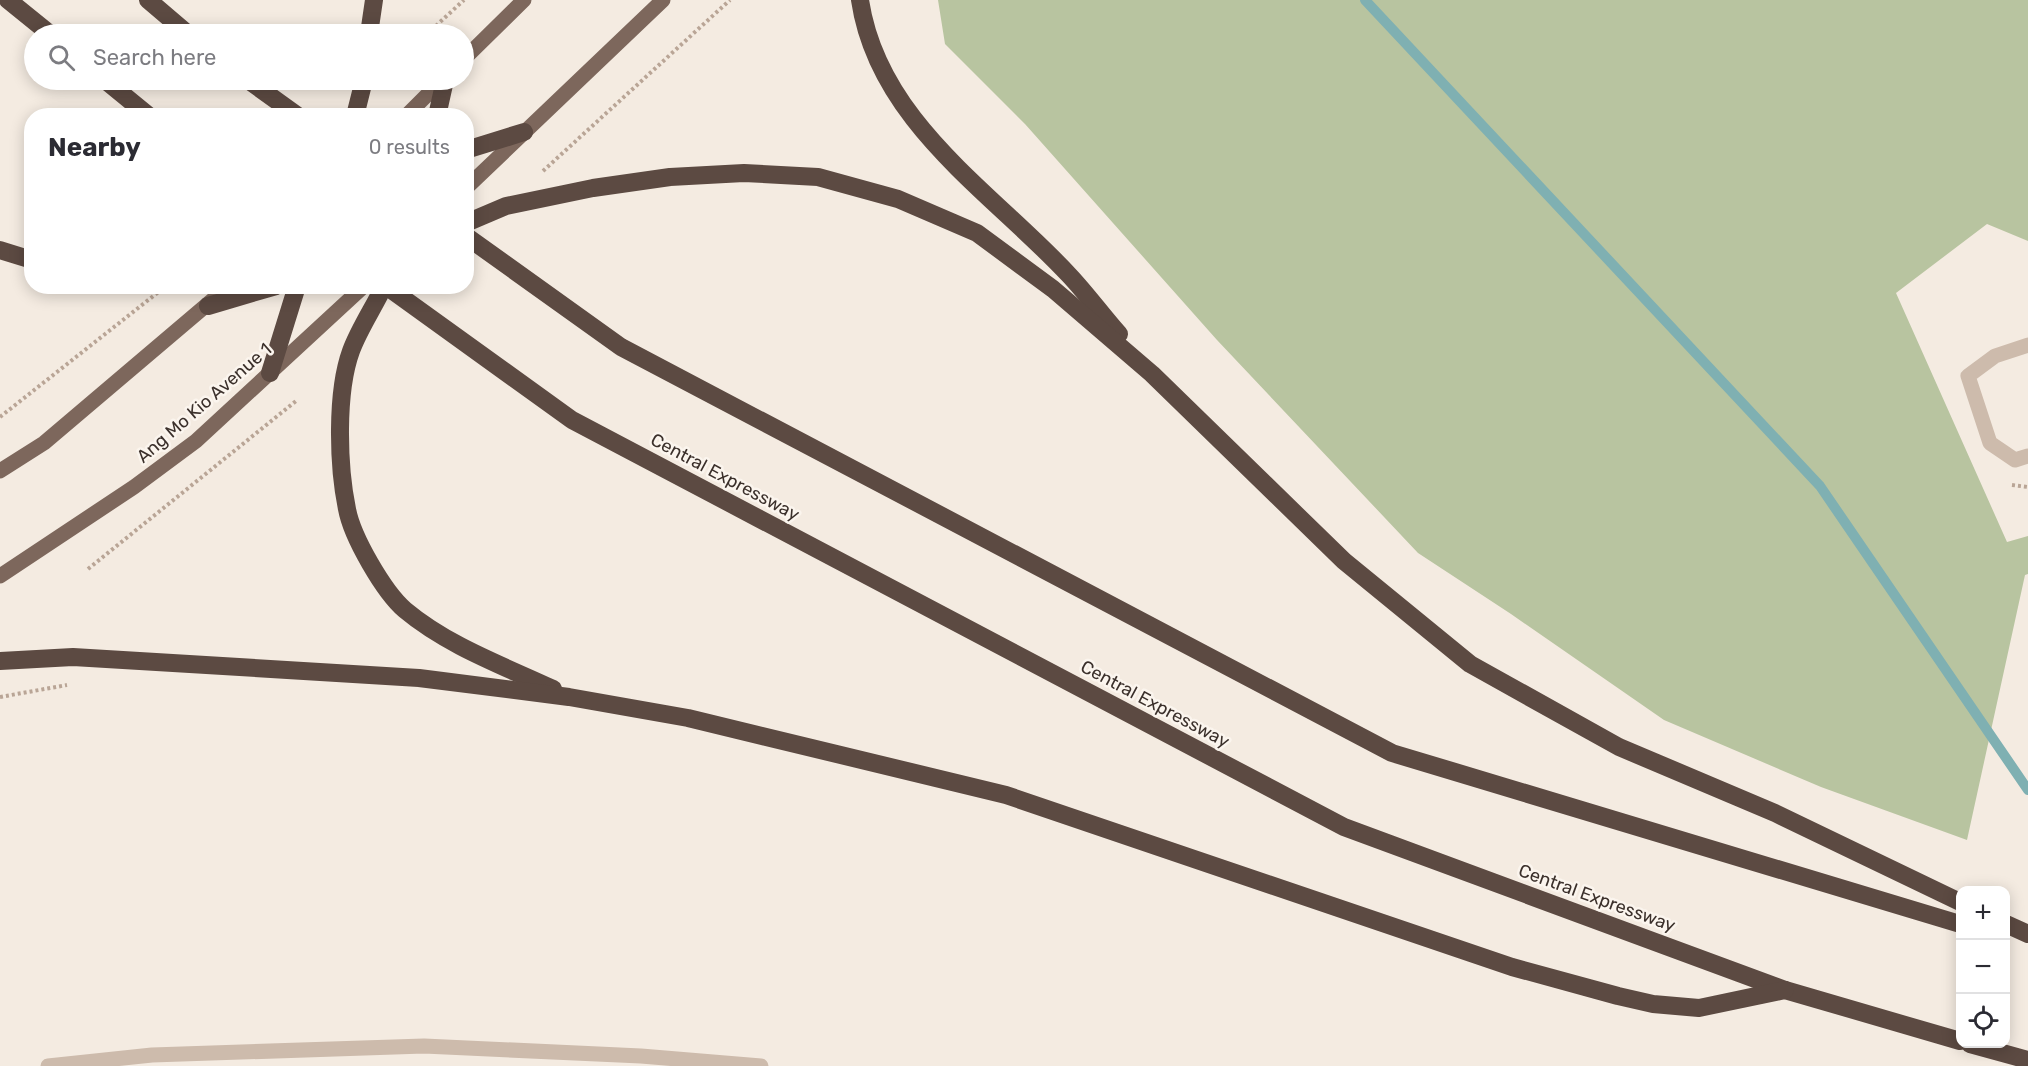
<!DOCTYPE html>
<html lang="en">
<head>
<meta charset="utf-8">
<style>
  body { margin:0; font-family:Rubik,sans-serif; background:#f7f7f7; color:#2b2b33 }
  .controls { position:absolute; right:18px; bottom:18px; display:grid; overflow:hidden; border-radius:12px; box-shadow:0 3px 15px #0003 }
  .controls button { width:54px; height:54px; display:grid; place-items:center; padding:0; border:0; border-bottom:2px solid #e1e1e2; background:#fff; color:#2b2b33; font:30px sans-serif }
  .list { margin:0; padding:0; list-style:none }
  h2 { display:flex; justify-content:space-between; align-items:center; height:78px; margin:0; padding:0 24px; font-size:26px }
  h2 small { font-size:20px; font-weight:400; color:#7c7c81 }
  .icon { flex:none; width:33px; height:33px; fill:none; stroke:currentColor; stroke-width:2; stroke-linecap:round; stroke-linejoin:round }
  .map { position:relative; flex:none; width:2028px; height:1066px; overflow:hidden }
  .search { position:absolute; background:#fff; box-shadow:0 3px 15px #0003; left:24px; top:24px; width:450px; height:66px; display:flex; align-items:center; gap:15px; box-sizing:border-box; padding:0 21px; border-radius:33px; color:#7c7c81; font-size:22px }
  .panel { position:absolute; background:#fff; box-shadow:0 3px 15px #0003; left:24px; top:108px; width:450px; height:186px; border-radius:24px }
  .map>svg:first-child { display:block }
</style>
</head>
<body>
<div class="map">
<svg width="2028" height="1066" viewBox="0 0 2028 1066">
  <rect width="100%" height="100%" fill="#f4ebe1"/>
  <polygon fill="#b8c4a0" points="938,0 2028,0 2028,241 1987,224 1896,293 2007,542 2028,536 2028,574 2025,575 1967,840 1821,787 1664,720 1511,614 1418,553 1217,340 1025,124 945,44"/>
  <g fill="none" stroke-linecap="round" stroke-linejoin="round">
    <polyline stroke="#7fb0b2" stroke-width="10" points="1365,0 1820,486 2028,790"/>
    <g stroke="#b9a596" stroke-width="4" stroke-dasharray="3 3" stroke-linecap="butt">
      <polyline points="427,34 464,0"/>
      <polyline points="543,171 730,0"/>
      <polyline points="0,417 166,286"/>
      <polyline points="2012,485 2028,487"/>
      <polyline points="88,569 296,401"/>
      <polyline points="0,697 67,685"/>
    </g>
    <polyline stroke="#cdbbac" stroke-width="15" points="48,1066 152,1055 424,1046 641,1056 761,1066"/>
    <polyline stroke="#cdbbac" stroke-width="15" points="2028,345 1995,356 1968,376 1990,443 2015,460 2028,456"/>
    <g stroke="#7d675c" stroke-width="15">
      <polyline points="464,59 524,0"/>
      <polyline points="406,116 442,80"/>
      <polyline points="466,188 663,0"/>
      <polyline points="0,471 44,443 229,286"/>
      <polyline points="0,576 134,487 196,441 364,286"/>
    </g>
    <g stroke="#5c4a42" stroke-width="18">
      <polyline points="8,0 50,34"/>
      <polyline points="148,0 188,34"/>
      <path d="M860 0C878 122 992 192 1069 275 1087 294 1102 315 1119 334"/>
      <polyline points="369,34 374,0"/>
      <polyline points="105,80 149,116"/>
      <polyline points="248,80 298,116"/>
      <polyline points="355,116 364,80"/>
      <polyline points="437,116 445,80"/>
      <polyline points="466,150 524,132"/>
      <polyline points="466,223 506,206 593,188 670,177 744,173 818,177 898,199 977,233 1053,289 1152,374 1344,561 1470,664 1619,747 1775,813 1960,902"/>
      <polyline points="466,236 621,347 1392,753 1960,924"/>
      <polyline points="0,250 32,260"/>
      <path d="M384 286C374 307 359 329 351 351 336 392 338 466 347 509 352 537 384 592 405 610 448 646 504 666 553 689"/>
      <polyline points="386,286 572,420 1344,827 1785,990 1960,1041"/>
      <polyline points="208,306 276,286"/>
      <polyline points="270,373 297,286"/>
      <polyline points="0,661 73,657 419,678 569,697 688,718 1006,795 1512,967 1618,996 1653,1004 1699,1008 1785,990"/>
      <polyline points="2006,924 2028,934"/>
      <polyline points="1970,1044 2028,1060"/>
    </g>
  </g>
  <g text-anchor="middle" stroke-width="5" stroke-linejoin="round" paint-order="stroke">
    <g font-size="18" fill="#3b302b" stroke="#fbf5ee">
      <text transform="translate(204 403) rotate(-41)" y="6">Ang Mo Kio Avenue 1</text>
      <text transform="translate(725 477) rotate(28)" y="6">Central Expressway</text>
      <text transform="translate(1155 704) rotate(28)" y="6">Central Expressway</text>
      <text transform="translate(1597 898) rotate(20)" y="6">Central Expressway</text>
    </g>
  </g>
</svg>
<div class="controls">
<button>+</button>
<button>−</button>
<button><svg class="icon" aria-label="locate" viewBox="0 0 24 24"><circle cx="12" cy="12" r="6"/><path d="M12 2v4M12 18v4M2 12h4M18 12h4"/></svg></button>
</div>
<div class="search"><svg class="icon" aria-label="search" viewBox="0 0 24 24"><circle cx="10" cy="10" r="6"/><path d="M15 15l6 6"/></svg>Search here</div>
<section class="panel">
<h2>Nearby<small>0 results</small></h2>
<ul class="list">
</ul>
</section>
</div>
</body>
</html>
